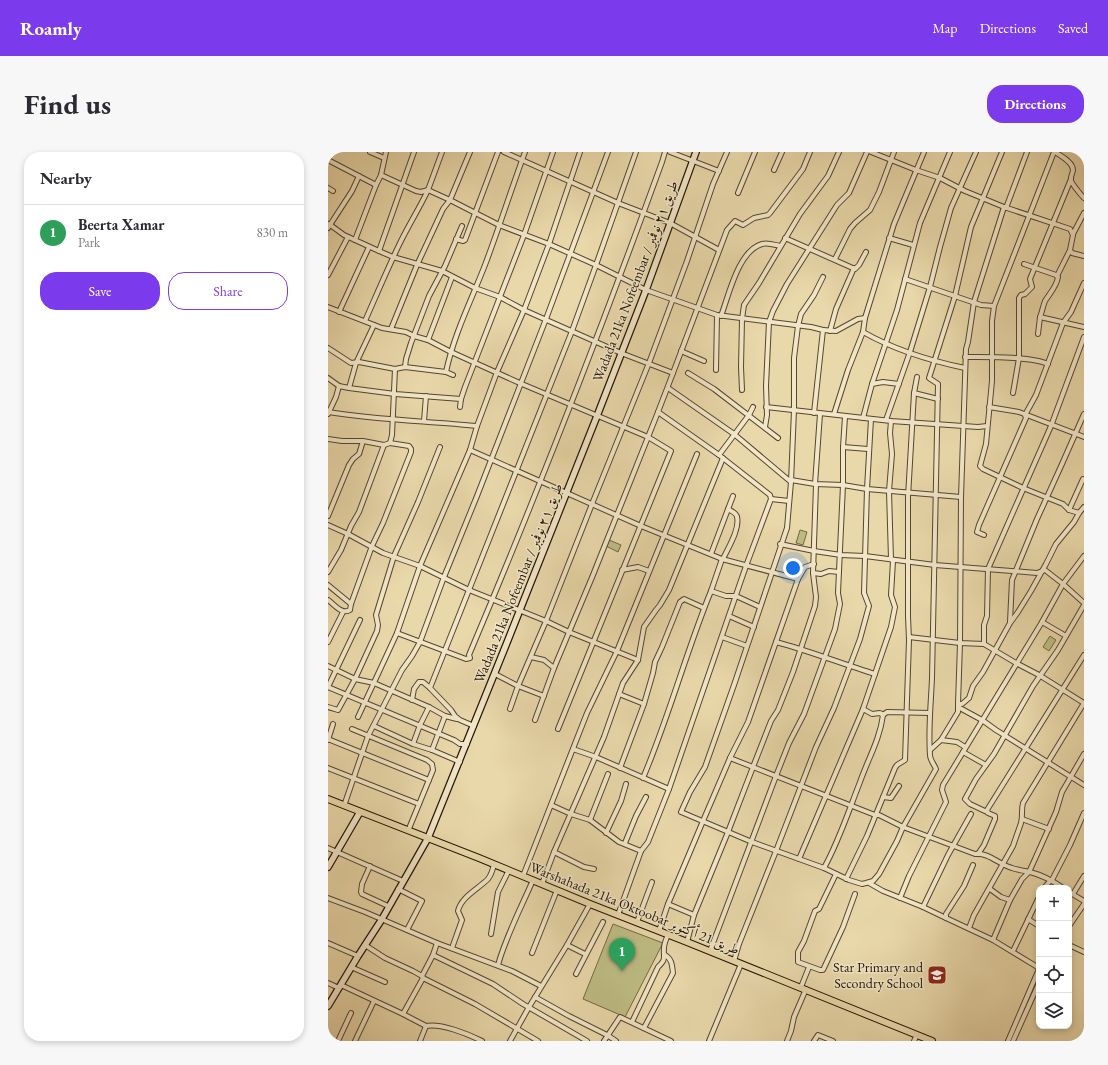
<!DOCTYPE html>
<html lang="en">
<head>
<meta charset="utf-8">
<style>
  body { margin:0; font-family:"EB Garamond",Amiri,serif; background:#f7f7f7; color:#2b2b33 }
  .controls { position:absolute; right:12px; bottom:12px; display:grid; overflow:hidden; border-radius:8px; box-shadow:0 2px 6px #0003 }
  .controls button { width:36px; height:36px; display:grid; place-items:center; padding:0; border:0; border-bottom:1px solid #e1e1e2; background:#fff; color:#2b2b33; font:20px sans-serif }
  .you { position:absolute; left:465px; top:416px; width:14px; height:14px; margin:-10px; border:3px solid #fff; border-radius:50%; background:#1a73e8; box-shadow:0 0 0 6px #1a73e833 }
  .badge { display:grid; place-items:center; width:26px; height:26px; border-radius:50%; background:#7c3aed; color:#fff; font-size:13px; font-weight:700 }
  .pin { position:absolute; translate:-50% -33px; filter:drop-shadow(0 1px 2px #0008) }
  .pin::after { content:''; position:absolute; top:21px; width:14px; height:12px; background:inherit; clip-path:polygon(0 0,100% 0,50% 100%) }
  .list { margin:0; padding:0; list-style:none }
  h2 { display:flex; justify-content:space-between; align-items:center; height:52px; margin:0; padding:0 16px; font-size:17px }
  h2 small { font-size:13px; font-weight:400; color:#7c7c81 }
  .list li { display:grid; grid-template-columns:26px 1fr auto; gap:12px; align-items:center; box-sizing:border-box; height:56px; padding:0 16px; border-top:1px solid #e1e1e2 }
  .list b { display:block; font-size:15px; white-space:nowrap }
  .list p { margin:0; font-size:13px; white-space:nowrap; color:#7c7c81 }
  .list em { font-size:13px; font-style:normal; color:#7c7c81 }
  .actions { display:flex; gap:8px; padding:12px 16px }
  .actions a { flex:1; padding:9px 0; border:1px solid #7c3aed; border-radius:16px; text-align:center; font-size:14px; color:#7c3aed }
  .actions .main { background:#7c3aed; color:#fff }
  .icon { flex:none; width:22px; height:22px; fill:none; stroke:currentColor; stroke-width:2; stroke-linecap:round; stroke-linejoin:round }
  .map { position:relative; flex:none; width:756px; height:889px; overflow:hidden; border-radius:16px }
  header { display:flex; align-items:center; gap:24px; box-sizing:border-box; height:56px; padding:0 20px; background:#7c3aed; color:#fff }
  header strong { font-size:19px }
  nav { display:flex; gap:22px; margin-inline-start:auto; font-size:14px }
  .intro { display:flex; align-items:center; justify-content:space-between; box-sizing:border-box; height:96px; padding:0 24px }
  h1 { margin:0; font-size:28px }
  .button { padding:10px 18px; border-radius:16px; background:#7c3aed; color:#fff; font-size:14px; font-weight:700 }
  main { display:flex; gap:24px; padding:0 24px }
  aside { flex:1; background:#fff; border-radius:16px; box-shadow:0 2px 6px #0003 }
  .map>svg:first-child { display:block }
</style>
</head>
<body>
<header>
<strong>Roamly</strong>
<nav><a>Map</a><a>Directions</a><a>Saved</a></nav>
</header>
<div class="intro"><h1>Find us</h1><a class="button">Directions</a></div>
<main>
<aside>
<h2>Nearby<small></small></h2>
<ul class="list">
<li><span class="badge" style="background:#2e9e5b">1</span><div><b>Beerta Xamar</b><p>Park</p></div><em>830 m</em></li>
</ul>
<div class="actions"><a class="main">Save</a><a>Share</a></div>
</aside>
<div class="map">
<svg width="756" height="889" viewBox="0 0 756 889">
  <rect width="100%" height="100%" fill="#e9d8aa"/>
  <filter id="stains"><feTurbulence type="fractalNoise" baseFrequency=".005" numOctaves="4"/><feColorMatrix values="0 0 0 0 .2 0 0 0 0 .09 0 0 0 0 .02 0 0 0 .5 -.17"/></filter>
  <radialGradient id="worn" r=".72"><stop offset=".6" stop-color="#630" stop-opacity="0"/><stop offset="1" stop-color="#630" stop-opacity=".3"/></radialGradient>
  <g fill="#bebc83" stroke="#716944">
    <polygon points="472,378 479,380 475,393 468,391"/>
    <polygon points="281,388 293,393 290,400 278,394"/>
    <polygon points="722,484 728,488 721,499 715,495"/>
    <polygon points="285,772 335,791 297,865 255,847"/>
  </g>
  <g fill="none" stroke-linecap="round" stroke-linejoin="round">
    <g stroke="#55462e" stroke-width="6">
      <g id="street">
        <polyline points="42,0 56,6"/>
        <polyline points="86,0 51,99 65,105 114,119 147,136 172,145 196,158 293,201 345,221 330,260 391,303 442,343 443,347 418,414 341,637 320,690 313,699 290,763"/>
        <polyline points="142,0 122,48 171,73 221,92 268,113 244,179 102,536 123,558 127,564 132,568 146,574"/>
        <polyline points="176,0 290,51 342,71 391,98"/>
        <polyline points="308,0 268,113 318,138 389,163 483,175 495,178 486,261"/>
        <polyline points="342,0 391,19"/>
        <polyline points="543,0 588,18 612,26 637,39 676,55 742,77 745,83 742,98 744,101 756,104"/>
        <polyline points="726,0 666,154 664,169 664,229 658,292 652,314 655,317 695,336 735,352 741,358 751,361 756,355"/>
        <path d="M727 0C733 4 745 10 745 18 745 21 742 25 743 28 743 31 753 43 756 46"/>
        <polyline points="0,8 48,33"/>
        <polyline points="446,18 454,0"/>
        <polyline points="53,23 88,39 93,40 100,38"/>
        <polyline points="0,36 5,39"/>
        <polyline points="410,41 427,0"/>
        <polyline points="678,56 699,0"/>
        <polyline points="1,72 16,83 51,99"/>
        <polyline points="0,76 24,39 31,24"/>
        <polyline points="745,82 756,61"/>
        <polyline points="457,86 527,117 531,113 538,100"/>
        <polyline points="561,86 585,93"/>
        <polyline points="128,87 135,89 137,88 170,0"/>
        <polyline points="27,88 48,33 53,23 58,0"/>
        <polyline points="507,107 522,77 527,71 542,58 551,40 566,0"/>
        <path d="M696 112 728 123 730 125C729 134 722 141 717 149 715 154 714 160 712 165"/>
        <polyline points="0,123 20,85"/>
        <polyline points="729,124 742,98"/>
        <path d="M495 125 486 143 473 162 470 174 466 206V258L463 330 459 376 406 533 377 615 362 640 353 660 424 690 496 716 521 728 534 732 538 731 545 729 551 722 569 689 575 675 608 617C606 612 602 608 602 603 600 578 603 551 604 526L610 232 601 226 627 144 643 75 674 0"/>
        <polyline points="577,127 653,153 666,154"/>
        <polyline points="0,155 54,176 78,180 86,184 100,188 123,200 194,232 320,285 343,299 230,577"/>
        <polyline points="11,160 41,95"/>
        <path d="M393 164C401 143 410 99 434 92 440 90 447 93 452 94"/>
        <path d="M37 169C48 144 59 118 71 93 80 74 91 57 100 38"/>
        <polyline points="63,177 89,113 115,57 122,48 100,38 114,0"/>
        <polyline points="495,178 508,179 530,167 537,166"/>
        <polyline points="502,179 508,157 526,116"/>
        <path d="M535 180C565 197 603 209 637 216"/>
        <polyline points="710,182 712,165 756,175"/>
        <polyline points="100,188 124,125"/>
        <polyline points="0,196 23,211 31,210 67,217 77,215 118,220 125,223"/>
        <polyline points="353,199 376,209"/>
        <path d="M637 205C657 205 704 204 720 212"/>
        <polyline points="77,215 78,207 83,191 101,144 117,114 134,74"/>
        <polyline points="388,218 389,163"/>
        <path d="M118 220C126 182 143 149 157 113 171 76 183 38 197 0"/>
        <polyline points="345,221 399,78 407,69 415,73 426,66 440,63 442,61 475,17 482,0"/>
        <polyline points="360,221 386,237 450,286"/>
        <polyline points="0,226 11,234 21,236 67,242 133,247"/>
        <polyline points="544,232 555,230 571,232"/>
        <polyline points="21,236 28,211 46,173"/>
        <polyline points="340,236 406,282 463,330"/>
        <polyline points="414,238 413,215 414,167 416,153 431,131 472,62 500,24 511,0"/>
        <polyline points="586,241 610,247"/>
        <polyline points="685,241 691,206 691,146 693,143 697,142 704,135 702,127 743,27"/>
        <polyline points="132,255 133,247 137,235 196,83 225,0"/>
        <polyline points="438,255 563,269 650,275 659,274"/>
        <polyline points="661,255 691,260 756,285"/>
        <path d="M0 260C49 268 99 269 149 274"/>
        <polyline points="0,262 8,245 11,234"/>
        <polyline points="506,262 520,218 535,180 537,166 566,72 596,0"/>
        <polyline points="535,266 544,232 569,158 592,71 622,0"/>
        <polyline points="558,268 582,200 602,135 612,95 623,56 648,0"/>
        <polyline points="96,269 98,244"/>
        <polyline points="437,275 439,263 438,234 441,170 445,159 459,132 509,53 521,41 539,0"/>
        <path d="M0 287 14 289H35L56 293 62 291 81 294 83 297V300L55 371 44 394 23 452 22 458C14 463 7 453 0 448"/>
        <polyline points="62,291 64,283 67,217"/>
        <polyline points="515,295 540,297"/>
        <polyline points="142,298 313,374 394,407 470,427"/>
        <polyline points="391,303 421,263 425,255"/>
        <polyline points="463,328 487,332 515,333 539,337 633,345"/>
        <polyline points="443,347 461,349"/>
        <polyline points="741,358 755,327"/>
        <polyline points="0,364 21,313 25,307 31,302 35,289"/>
        <polyline points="0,373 20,382 55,401 92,414 141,438 218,469 241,480 310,508"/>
        <polyline points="656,383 649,380 651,373 698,266 697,263 708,243 735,171 743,160 756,131"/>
        <polyline points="452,392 486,399 513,403 537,404 607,413 709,421 717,418 735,432 756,451"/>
        <polyline points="383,402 405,344"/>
        <path d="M395 407C400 396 412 377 409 365 409 361 403 359 400 357"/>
        <polyline points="294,418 310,415 321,419"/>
        <polyline points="0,420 13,398 23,374 31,360 56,293"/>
        <polyline points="485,421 493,422 501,419 511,420"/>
        <polyline points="0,433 23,452"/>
        <polyline points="383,439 394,407"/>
        <polyline points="401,464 426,475"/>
        <polyline points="682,470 684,428 709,367 734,312 756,262"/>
        <polyline points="714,470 738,484"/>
        <path d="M69 481 138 507 142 506 141 503C210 340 274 175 334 10L337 0"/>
        <polyline points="394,485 419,494"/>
        <polyline points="581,485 632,491 656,492 688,511 711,523 756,551"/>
        <polyline points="0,490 15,460"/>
        <path d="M448 490C482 499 514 512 547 522"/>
        <polyline points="656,492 656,473 659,464 660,417 723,274 756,185"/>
        <polyline points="203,505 216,508 226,516"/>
        <polyline points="0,514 27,527 46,531 101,555 117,564 129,567"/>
        <polyline points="167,522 190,534 216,544"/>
        <polyline points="0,535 126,588 132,592 139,592"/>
        <polyline points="0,535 32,468"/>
        <polyline points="291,542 316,552"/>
        <polyline points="84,548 86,537 91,530 95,530 102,536"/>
        <polyline points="630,552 634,552 641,546 645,534 655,520 682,471 690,460 703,439 718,412 728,392 746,370 751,361"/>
        <polyline points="0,555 10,558 27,527 49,479 50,473 48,463 66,404 90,350 112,295"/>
        <polyline points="630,555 654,568 668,578 756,633"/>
        <polyline points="182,557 190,534 218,469 264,352 321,211 359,109 385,32 399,0"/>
        <polyline points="535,557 544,562 552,561 555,563 559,560 602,561"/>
        <polyline points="30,565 69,481 92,414 142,298 149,274 169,220 196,158 221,92 252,0"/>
        <polyline points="207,568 226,516 265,423 330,260"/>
        <polyline points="46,574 85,592 104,598 132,610"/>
        <polyline points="24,577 99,608 104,612 105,618 80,679"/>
        <polyline points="0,587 101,628"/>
        <polyline points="0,588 5,572"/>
        <polyline points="613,588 629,590 637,595"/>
        <polyline points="85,592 92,573 101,555"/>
        <polyline points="245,597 268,605 341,637"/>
        <polyline points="104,598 117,564"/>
        <polyline points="602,598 613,588 630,560 630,552 632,491 633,345 638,197 640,190 646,150 676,55"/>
        <polyline points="635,600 658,613"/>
        <path d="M402 606 547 663H551L575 675 647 702C660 700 672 713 684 716 690 718 696 719 702 720 714 723 725 729 735 736"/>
        <polyline points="0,616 91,652"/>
        <polyline points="292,616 316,552 325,521 327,510 334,495 352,450 356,447 376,456"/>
        <path d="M315 626C341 565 358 500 383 439L398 444H408L432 455"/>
        <polyline points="555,645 563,646 571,634"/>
        <polyline points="223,653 243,662 262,668 291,690 313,699"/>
        <polyline points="16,654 40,584 74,518 84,504 92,490 116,425 149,344 218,167 280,0"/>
        <polyline points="659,660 642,652 637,647 648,627 666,602 705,534 730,498 756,453"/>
        <polyline points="694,667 721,677"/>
        <polyline points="262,668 280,622"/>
        <polyline points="278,681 293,649 298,632"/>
        <polyline points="297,691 308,664 318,645"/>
        <polyline points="0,696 75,729"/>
        <polyline points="226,700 256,715 266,717"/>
        <polyline points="650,702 656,693 667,667 667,664 660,661 659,658 756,503"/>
        <polyline points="471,707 535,557 563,475 567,455 563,443 565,409 563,407 561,339 564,302 562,281 563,269"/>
        <polyline points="645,713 636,734 618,762 618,766 665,788 711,816"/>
        <polyline points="42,714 34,732 33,740 34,742 60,754"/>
        <path d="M496 716C511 689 521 658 532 630 540 607 552 587 555 563"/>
        <polyline points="508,722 491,757 487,759 476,789 470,800 470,810 492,818 495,818 515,775 527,742"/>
        <polyline points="195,724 259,561 289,499 369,302"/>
        <polyline points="518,727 539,684 567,616 569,613 577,608 581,488 580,464 580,345 586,241 589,225"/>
        <polyline points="541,731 555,739 595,755 620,703 643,662"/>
        <polyline points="214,732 226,700 276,585 295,531 310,508 316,475 328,458 332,453 341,438 395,306"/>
        <polyline points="716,736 722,729 724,728 742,693 756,661"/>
        <polyline points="70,737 94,749 79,778"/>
        <polyline points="662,737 673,745 682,748"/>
        <polyline points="741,740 756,749"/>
        <polyline points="745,742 756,724"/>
        <polyline points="0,746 37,760 109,791 184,819 213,834"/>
        <polyline points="572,746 581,724 618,650 614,638 615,633 714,470 735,432 756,404"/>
        <polyline points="340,752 366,763"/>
        <polyline points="595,755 618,766"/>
        <polyline points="700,767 711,774"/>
        <polyline points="309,770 324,730"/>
        <polyline points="741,774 756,752"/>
        <path d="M641 776 646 763 685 694 693 671C695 664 693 658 695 651L756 551"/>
        <polyline points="331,779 340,752 375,669 402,606 420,570 470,427 477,415 486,412"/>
        <polyline points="163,782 170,740 181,718"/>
        <polyline points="665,788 682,748 694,727 701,720 707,707 728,660 734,640 756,602"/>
        <polyline points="359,790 366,763 400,680 425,615 443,569 450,558 465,520 487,454 488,445 485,421 488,333 487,332 492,262"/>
        <polyline points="0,791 30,804"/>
        <polyline points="37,793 57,806 85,819 94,824"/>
        <polyline points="239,793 257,802"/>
        <polyline points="741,793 756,800"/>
        <path d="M124 796 134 768 130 759C133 745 150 737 160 727 163 723 165 717 166 712"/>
        <polyline points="382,799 448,624 461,591 476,562 507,477 512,452 510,441 515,333 515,295 517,265"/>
        <polyline points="685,799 711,745"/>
        <polyline points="204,801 229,738"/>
        <polyline points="105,803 165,832 195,852 259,889"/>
        <polyline points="406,809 411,792 448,699 488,595 506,556 532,487 541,454 536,441 539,337 543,267"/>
        <path d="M170 813C178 784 193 756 205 728"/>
        <polyline points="23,815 57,830"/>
        <polyline points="248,822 275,770"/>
        <polyline points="95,826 147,852 210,889"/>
        <polyline points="0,831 11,836"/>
        <path d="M13 833 75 862 98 874C113 871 140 882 154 889"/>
        <polyline points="473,835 481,815"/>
        <polyline points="207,845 241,864 279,883 288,889"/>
        <polyline points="75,862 95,826 94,824 105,803 109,791"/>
        <path d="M304 870 330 815C339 807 335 805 336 796 336 791 339 786 340 782"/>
        <path d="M316 876 345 821C344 813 344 807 337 803"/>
        <polyline points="10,889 23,861"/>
        <polyline points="27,889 46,849"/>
        <polyline points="92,889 98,874"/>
        <polyline points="182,889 201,855 239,793 262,752"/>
        <polyline points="276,889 292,865 343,889"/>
        <polyline points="381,889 413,812"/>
        <polyline points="459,889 463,879 466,865 478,837"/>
        <polyline points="486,889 490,883 505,889"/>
        <polyline points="586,889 589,883"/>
        <polyline points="680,889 711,817"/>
        <polyline points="685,889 711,831"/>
      </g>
    </g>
    <g stroke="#241604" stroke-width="8">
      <g id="secondary">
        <polyline points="0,715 32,660"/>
        <polyline points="0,854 30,804 54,767 100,686 180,488 269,264 318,138 368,0"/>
      </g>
    </g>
    <g stroke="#241604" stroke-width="8">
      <polyline id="primary" points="0,647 151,706 262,752 359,790 604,889"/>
    </g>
    <use href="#street" stroke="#f1e6c8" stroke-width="4"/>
    <use href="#secondary" stroke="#f1e6c8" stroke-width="5.5"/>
    <use href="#primary" stroke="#e9d8aa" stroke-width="6"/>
  </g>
  <defs>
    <g id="school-square" transform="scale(1)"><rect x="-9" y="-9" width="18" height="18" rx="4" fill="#8f2418" stroke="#f1e6c8"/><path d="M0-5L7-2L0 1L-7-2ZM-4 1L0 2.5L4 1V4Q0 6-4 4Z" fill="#fff"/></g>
  </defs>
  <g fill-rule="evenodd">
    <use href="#school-square" x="609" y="823"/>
  </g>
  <g text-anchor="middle" stroke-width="3" stroke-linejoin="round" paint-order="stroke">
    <g font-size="14" fill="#241604" stroke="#f1e6c8">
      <text transform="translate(307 129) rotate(-69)" y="5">Wadada 21ka Nofeembar / طريق ٢١ نوفمبر</text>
      <text transform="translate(190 431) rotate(-68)" y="5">Wadada 21ka Nofeembar / طريق ٢١ نوفمبر</text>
      <text transform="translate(307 756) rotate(22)" y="5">Warshahada 21ka Oktoobar طريق 21 أكتوبر</text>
    </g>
    <g font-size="14" fill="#241604" stroke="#f1e6c8" text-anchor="end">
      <text x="595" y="820">Star Primary and<tspan x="595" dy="16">Secondry School</tspan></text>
    </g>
  </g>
  <rect width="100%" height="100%" filter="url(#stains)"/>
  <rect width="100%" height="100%" fill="url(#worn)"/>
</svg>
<div class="controls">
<button>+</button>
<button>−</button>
<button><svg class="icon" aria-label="locate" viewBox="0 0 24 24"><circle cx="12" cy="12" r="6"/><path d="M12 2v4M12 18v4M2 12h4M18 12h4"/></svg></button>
<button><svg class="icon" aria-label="layers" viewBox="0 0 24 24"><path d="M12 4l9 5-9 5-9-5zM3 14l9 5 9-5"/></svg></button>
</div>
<div class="you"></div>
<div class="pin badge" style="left:294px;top:819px;background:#2e9e5b">1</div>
</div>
</main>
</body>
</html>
